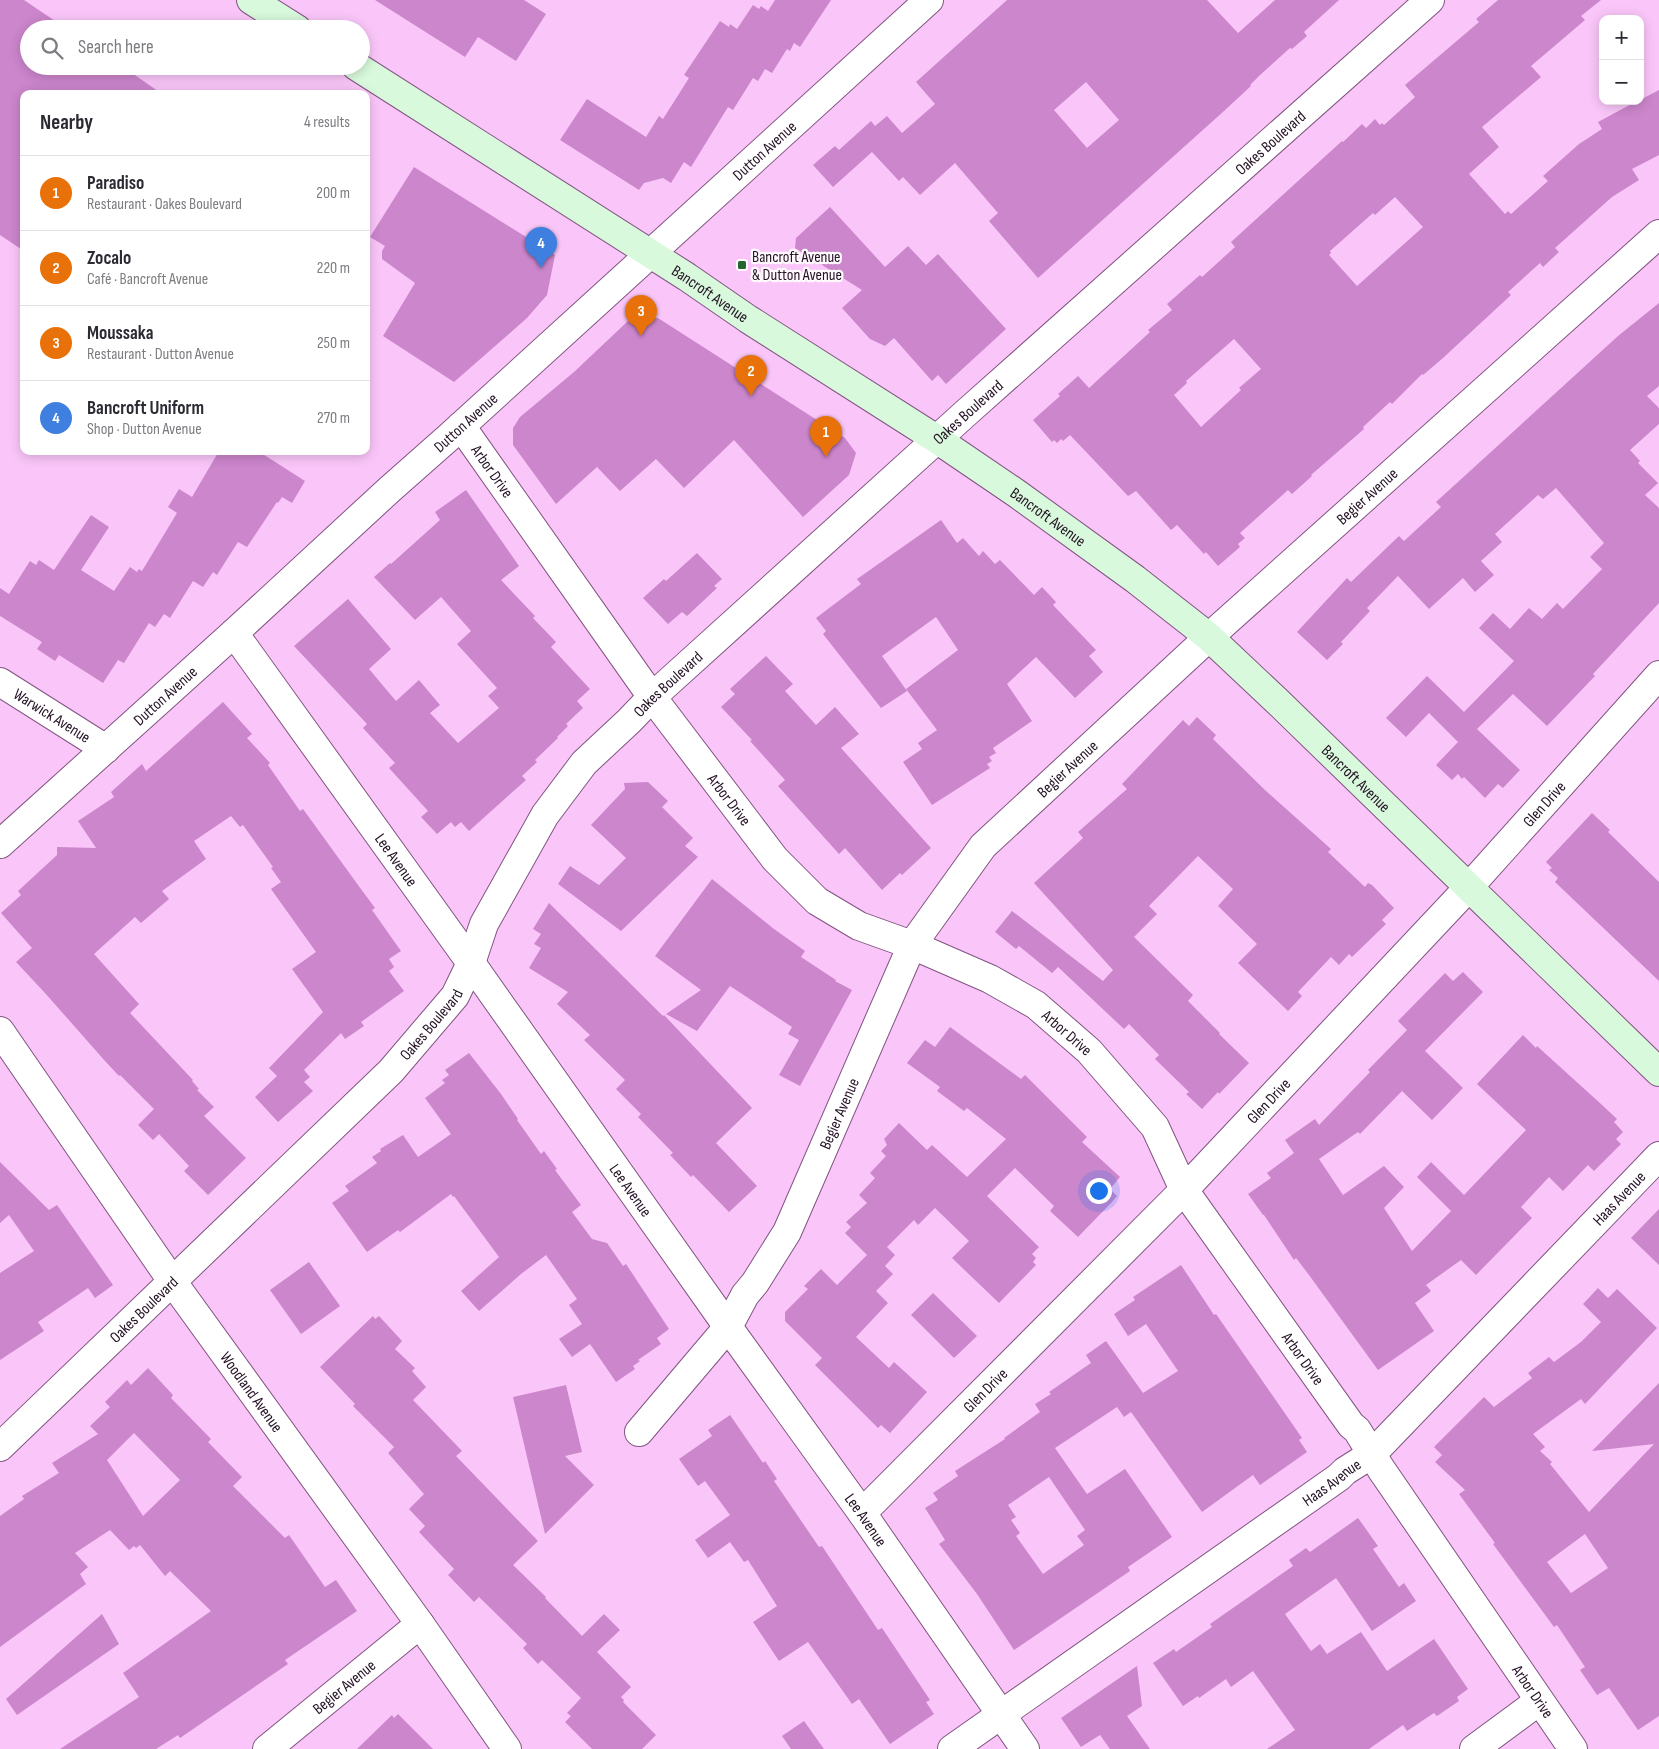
<!DOCTYPE html>
<html lang="en">
<head>
<meta charset="utf-8">
<style>
  body { margin:0; font-family:"Sofia Sans Condensed",sans-serif; background:#f7f7f7; color:#2b2b33 }
  .controls { position:absolute; right:15px; top:15px; display:grid; overflow:hidden; border-radius:10px; box-shadow:0 2px 12px #0003 }
  .controls button { width:45px; height:45px; display:grid; place-items:center; padding:0; border:0; border-bottom:1px solid #e1e1e2; background:#fff; color:#2b2b33; font:25px sans-serif }
  .you { position:absolute; left:1098px; top:1190px; width:18px; height:18px; margin:-12px; border:4px solid #fff; border-radius:50%; background:#1a73e8; box-shadow:0 0 0 8px #1a73e833 }
  .badge { display:grid; place-items:center; width:32px; height:32px; border-radius:50%; background:#b45309; color:#fff; font-size:16px; font-weight:700 }
  .pin { position:absolute; translate:-50% -41px; filter:drop-shadow(0 1px 2px #0008) }
  .pin::after { content:''; position:absolute; top:26px; width:18px; height:15px; background:inherit; clip-path:polygon(0 0,100% 0,50% 100%) }
  .list { margin:0; padding:0; list-style:none }
  h2 { display:flex; justify-content:space-between; align-items:center; height:65px; margin:0; padding:0 20px; font-size:21px }
  h2 small { font-size:16px; font-weight:400; color:#7c7c81 }
  .list li { display:grid; grid-template-columns:32px 1fr auto; gap:15px; align-items:center; box-sizing:border-box; height:75px; padding:0 20px; border-top:1px solid #e1e1e2 }
  .list b { display:block; font-size:19px; white-space:nowrap }
  .list p { margin:0; font-size:16px; white-space:nowrap; color:#7c7c81 }
  .list em { font-size:16px; font-style:normal; color:#7c7c81 }
  .icon { flex:none; width:28px; height:28px; fill:none; stroke:currentColor; stroke-width:2; stroke-linecap:round; stroke-linejoin:round }
  .map { position:relative; flex:none; width:1659px; height:1749px; overflow:hidden }
  .search { position:absolute; background:#fff; box-shadow:0 2px 12px #0003; left:20px; top:20px; width:350px; height:55px; display:flex; align-items:center; gap:12px; box-sizing:border-box; padding:0 18px; border-radius:28px; color:#7c7c81; font-size:19px }
  .panel { position:absolute; background:#fff; box-shadow:0 2px 12px #0003; left:20px; top:90px; width:350px; height:365px; border-radius:10px }
  .map>svg:first-child { display:block }
</style>
</head>
<body>
<div class="map">
<svg width="1659" height="1749" viewBox="0 0 1659 1749">
  <rect width="100%" height="100%" fill="#fac6f9"/>
  <g fill="#cc86cc" fill-rule="evenodd">
    <polygon points="0,0 24,0 67,29 29,29 29,66 122,66 162,94 24,94 24,251 0,235"/>
    <polygon points="375,0 524,0 546,14 516,61 478,37 465,57"/>
    <polygon points="775,0 831,0 800,47 794,43 790,51 787,49 772,73 765,69 758,81 753,78 733,110 728,107 691,167 684,162 671,183 663,178 644,183 639,190 560,140 587,99 646,137 659,116 663,119 689,78 684,75 720,21 729,27 730,24 737,29 753,5 759,9 761,6 768,11"/>
    <path d="M1007 0H1207L1238 33 1275 0H1339L1304 32 1307 36 1292 49 1290 48 1259 76 1250 85 1251 86 1224 111 1038 278 989 221 998 213 955 163 920 195 903 177 899 181 872 152 833 187 813 165 835 146 839 150 871 121 875 126 887 116 902 133 935 104 916 82ZM1086 82 1119 120 1087 148 1054 110Z"/>
    <path d="M1498 0H1601L1581 16 1585 20 1531 66 1541 77 1482 127 1499 147 1469 174 1505 214 1508 211 1511 214 1548 181 1543 176 1579 144 1602 129 1598 122 1637 101H1640V100L1659 90V155L1632 169 1639 180 1612 197 1555 248 1559 252 1543 267 1540 263 1508 292 1511 295 1443 358 1423 375 1422 374 1392 404 1390 402 1363 427 1364 429 1311 475 1312 476 1292 494 1288 490 1240 533 1245 538 1238 544 1240 547 1218 566 1206 552 1204 554 1177 525 1171 530 1136 491 1128 496 1070 435 1063 441 1061 439 1057 443 1054 440 1052 442 1033 420 1060 396 1058 394 1078 376 1089 388 1150 332 1148 330 1172 310 1167 304 1200 275 1202 277 1235 247 1231 242 1342 141 1343 142 1362 124 1366 128 1375 119 1380 125 1382 123 1384 125 1415 97 1405 85 1479 22 1476 19ZM1395 197 1423 227 1357 286 1329 255 1331 253 1330 251 1373 213 1375 215ZM1234 339 1261 369 1239 388 1241 390 1201 427 1174 395 1187 383 1186 381Z"/>
    <polygon points="414,167 555,255 547,295 527,318 454,382 383,336 415,283 382,259 382,251 385,246 370,237"/>
    <polygon points="830,207 885,267 908,246 926,265 938,254 1006,329 946,384 938,375 932,381 894,338 885,346 870,339 842,308 862,290 795,248 796,238"/>
    <polygon points="1659,303 1659,386 1647,396 1659,408 1659,424 1630,450 1640,461 1638,463 1658,483 1645,495 1659,508 1659,603 1593,674 1595,676 1547,726 1513,694 1477,729 1520,770 1503,788 1498,784 1485,798 1464,777 1462,779 1458,774 1452,780 1436,765 1458,742 1429,713 1406,737 1386,718 1427,676 1464,712 1514,661 1479,628 1493,613 1510,629 1529,608 1542,619 1557,603 1563,609 1602,569 1590,557 1604,543 1556,488 1543,499 1538,495 1495,534 1502,542 1481,561 1494,575 1475,592 1463,578 1429,609 1398,576 1367,608 1370,611 1341,642 1343,644 1327,660 1297,632 1347,578 1351,582 1399,536 1404,541 1441,507 1436,502 1618,336"/>
    <polygon points="658,318 845,438 856,453 849,475 803,517 734,440 684,488 656,459 620,491 597,467 556,504 513,445 513,428 520,417 574,372 628,321"/>
    <polygon points="219,451 258,451 305,481 292,503 282,497 278,503 277,502 247,547 238,542 217,575 213,572 203,587 193,581 170,618 164,614 155,627 149,623 124,663 118,660 103,683 59,655 55,661 37,649 42,642 0,616 0,588 9,594 30,561 36,565 39,560 54,570 91,515 109,527 81,570 114,591 130,567 137,572 139,569 142,571 177,513 168,507 179,489 192,497"/>
    <polygon points="466,490 519,566 501,580 535,616 533,618 556,642 551,647 590,689 577,701 583,708 566,724 568,726 557,737 558,738 535,760 537,762 522,776 526,780 469,831 461,822 455,827 451,822 437,834 421,817 428,811 389,768 395,763 363,728 367,724 294,646 348,599 391,649 369,669 396,701 419,680 440,705 430,713 458,743 499,708 488,696 497,688 457,644 471,631 441,597 415,620 374,577 390,563 391,564 440,520 435,512"/>
    <polygon points="941,520 957,543 963,538 979,556 983,551 995,564 1000,560 1034,595 1042,587 1056,602 1053,605 1096,650 1089,656 1103,672 1075,698 1036,657 1007,684 1032,721 993,748 996,753 989,757 992,761 987,764 990,768 932,805 903,762 922,749 918,743 937,730 906,689 958,650 936,617 882,656 907,691 881,708 823,634 826,631 816,618 861,584 857,579"/>
    <polygon points="697,553 722,579 714,586 717,588 687,616 682,612 668,624 643,598 664,579 666,581"/>
    <polygon points="766,656 793,684 785,691 816,725 835,707 859,734 841,748 931,848 902,875 900,873 882,890 845,848 839,854 778,786 785,780 750,741 752,740 721,707 735,694 730,689"/>
    <polygon points="223,702 252,734 247,738 270,763 268,765 300,811 303,809 358,885 375,908 372,910 401,951 389,959 394,967 389,971 404,991 361,1022 364,1026 345,1039 341,1033 304,1070 310,1077 304,1082 313,1091 278,1122 255,1097 277,1076 269,1068 323,1012 292,969 316,952 271,889 281,882 271,868 273,867 243,825 240,827 231,816 194,841 206,859 162,891 169,899 141,923 135,917 94,954 139,1004 130,1013 193,1080 192,1081 199,1089 197,1090 214,1107 204,1116 246,1158 208,1195 184,1171 189,1166 159,1134 153,1140 138,1125 154,1109 120,1075 119,1076 105,1061 45,993 16,962 32,948 1,913 21,895 18,891 57,855 57,847 96,848 78,821 114,797 111,792 142,764 146,771"/>
    <polygon points="1197,717 1216,735 1213,739 1266,791 1331,849 1328,852 1365,887 1368,883 1372,885 1394,908 1382,920 1386,924 1352,957 1349,954 1339,965 1331,957 1298,992 1302,996 1288,1011 1238,963 1257,944 1218,906 1233,889 1198,856 1149,906 1157,914 1134,937 1193,995 1188,1001 1220,1033 1219,1034 1249,1063 1219,1094 1218,1092 1202,1109 1186,1094 1189,1092 1155,1059 1159,1055 1129,1024 1124,1029 1058,967 1052,973 1019,946 1016,949 995,932 1012,911 1103,981 1113,970 1034,883 1083,838 1078,832 1127,789 1122,784 1183,720 1189,726"/>
    <polygon points="648,782 668,801 662,807 693,838 685,846 698,857 621,931 558,884 570,866 599,885 626,858 591,825 625,789 624,783"/>
    <polygon points="1592,813 1610,830 1608,832 1659,882 1659,981 1555,882 1558,878 1549,870 1552,868 1546,862"/>
    <polygon points="712,879 774,929 805,951 801,957 836,980 835,981 852,990 800,1086 779,1075 799,1040 788,1034 792,1027 730,986 697,1031 666,1014 701,990 655,956"/>
    <polygon points="549,903 663,1016 664,1015 752,1108 716,1143 757,1186 729,1212 693,1175 691,1177 670,1155 673,1153 638,1117 641,1114 616,1089 625,1080 584,1040 590,1035 557,1004 568,992 529,968 541,948 534,944 541,934 533,929"/>
    <polygon points="1463,972 1483,992 1425,1051 1463,1088 1432,1120 1402,1091 1360,1134 1358,1132 1319,1159 1343,1195 1384,1166 1404,1187 1384,1208 1412,1251 1451,1211 1417,1177 1431,1162 1464,1195 1526,1130 1477,1084 1523,1035 1536,1048 1537,1046 1601,1104 1617,1119 1614,1122 1623,1132 1616,1139 1621,1144 1594,1171 1588,1165 1563,1191 1549,1177 1521,1207 1532,1218 1476,1275 1461,1260 1426,1285 1431,1291 1415,1303 1434,1331 1378,1370 1309,1275 1296,1258 1294,1260 1264,1215 1263,1215 1248,1194 1271,1178 1267,1173 1294,1153 1285,1140 1315,1119 1319,1125 1370,1072 1368,1070 1407,1030 1398,1021 1445,973 1453,981"/>
    <polygon points="950,1027 1021,1079 1025,1075 1087,1137 1082,1142 1120,1177 1110,1189 1117,1196 1112,1202 1078,1237 1050,1211 1054,1206 1015,1168 987,1196 1039,1247 1032,1254 1036,1258 1033,1262 1036,1265 999,1303 952,1258 969,1241 935,1208 918,1225 914,1220 887,1247 895,1255 885,1266 893,1274 876,1291 888,1303 856,1337 889,1368 894,1362 927,1392 890,1433 881,1425 878,1428 815,1365 822,1358 785,1321 785,1312 808,1289 804,1286 821,1269 837,1285 867,1255 845,1233 851,1227 846,1222 867,1203 859,1195 875,1178 870,1173 886,1156 881,1151 887,1145 884,1139 899,1123 927,1150 932,1145 967,1177 1006,1139 967,1108 964,1111 937,1091 940,1087 907,1063 925,1040 935,1047"/>
    <polygon points="469,1053 501,1094 518,1119 517,1120 541,1154 544,1151 557,1169 555,1170 581,1205 572,1212 592,1239 607,1243 623,1266 626,1264 669,1329 657,1338 661,1344 638,1360 640,1361 633,1366 635,1369 616,1382 590,1344 572,1357 559,1339 582,1324 569,1305 577,1299 546,1255 521,1274 479,1311 461,1291 499,1257 454,1196 453,1197 451,1194 400,1232 398,1230 367,1252 332,1203 349,1191 345,1186 377,1163 372,1157 381,1151 380,1149 403,1135 418,1157 451,1134 425,1098 445,1083 442,1080 449,1075 445,1070"/>
    <polygon points="0,1162 49,1210 57,1205 113,1285 95,1298 88,1288 38,1322 44,1331 0,1360 0,1273 34,1251 9,1215 0,1223"/>
    <polygon points="1659,1209 1659,1265 1631,1238"/>
    <polygon points="309,1262 340,1306 301,1334 270,1290"/>
    <path d="M1181 1265 1214 1315 1216 1314 1275 1399 1302 1438 1299 1440 1307 1452 1260 1485 1253 1475 1202 1512 1131 1412 1124 1417 1117 1407 1055 1448 1087 1494 1125 1469 1172 1537 1128 1567 1130 1571 1014 1650 977 1594 939 1544 945 1540 925 1508 938 1500 933 1493 958 1476 955 1471 1005 1439 1004 1438 1040 1412 1035 1404 1051 1394 1049 1392 1091 1363 1086 1355 1106 1341 1143 1393 1178 1371 1146 1324 1128 1336 1114 1314 1135 1300 1133 1297ZM1049 1477 1085 1530 1077 1536 1084 1545 1043 1574 1016 1536 1020 1533 1011 1520 1016 1517 1008 1505Z"/>
    <path d="M1598 1288 1608 1298 1617 1289 1657 1328 1585 1404 1581 1399 1533 1434 1545 1447 1540 1451 1552 1462 1550 1464 1589 1512 1654 1444 1592 1451 1659 1383V1716L1638 1730 1609 1688 1597 1695 1580 1670 1585 1667 1557 1625 1554 1627 1493 1544 1495 1543 1459 1494 1465 1490 1435 1462 1442 1455 1434 1447 1484 1397 1494 1407 1532 1378 1528 1373 1549 1357 1554 1362 1581 1342 1601 1322 1583 1304ZM1585 1534 1608 1568 1571 1593 1547 1562Z"/>
    <polygon points="933,1293 977,1336 954,1358 911,1315"/>
    <polygon points="373,1316 375,1319 379,1316 402,1341 395,1349 415,1368 412,1371 426,1387 413,1400 462,1451 456,1456 538,1541 513,1565 546,1597 545,1598 582,1636 604,1614 620,1630 597,1652 631,1687 621,1697 624,1700 623,1702 656,1735 642,1749 592,1749 565,1722 571,1716 567,1713 581,1698 542,1660 538,1664 523,1648 527,1644 479,1597 474,1602 448,1575 454,1569 419,1532 425,1526 409,1509 424,1494 388,1453 394,1447 353,1406 355,1404 320,1367"/>
    <path d="M148 1368 173 1395 171 1398 211 1439 208 1442 242 1477 233 1486 285 1538 289 1535 325 1587 336 1580 357 1611 285 1660 288 1664 180 1738 178 1735 156 1749H60L139 1697 123 1673 211 1611 170 1571 165 1576 140 1545 136 1548 134 1546 129 1550 110 1530 75 1553 88 1567 80 1574 86 1584 0 1647V1516L24 1499 22 1496 59 1473 52 1463 98 1434 90 1426 110 1407 105 1402 127 1380 131 1385ZM134 1433 180 1480 143 1516 107 1460Z"/>
    <polygon points="566,1385 582,1452 565,1456 594,1485 545,1534 513,1397"/>
    <polygon points="730,1415 763,1463 765,1461 777,1479 774,1481 819,1547 822,1546 878,1630 882,1628 930,1700 926,1702 934,1714 890,1744 859,1699 852,1704 808,1642 779,1661 753,1622 777,1606 748,1560 744,1562 730,1542 708,1558 695,1540 730,1515 705,1481 698,1486 679,1459 712,1436 708,1430"/>
    <polygon points="1358,1518 1378,1546 1373,1549 1399,1587 1404,1583 1416,1601 1372,1631 1336,1578 1285,1614 1311,1651 1320,1644 1327,1654 1361,1632 1387,1671 1434,1639 1468,1689 1457,1697 1459,1701 1437,1716 1434,1713 1407,1731 1403,1725 1369,1749 1267,1749 1295,1730 1253,1671 1231,1687 1226,1679 1199,1698 1198,1696 1183,1706 1153,1663 1174,1649 1176,1652 1212,1627 1210,1624 1293,1566 1289,1560 1306,1548 1310,1552"/>
    <polygon points="102,1614 119,1644 17,1715 6,1699"/>
    <polygon points="1137,1666 1142,1706 1127,1716 1150,1749 1110,1749 1100,1735 1081,1747 1061,1718"/>
    <polygon points="398,1714 433,1749 357,1749 392,1715 394,1718"/>
    <polygon points="804,1721 824,1749 791,1749 782,1736"/>
  </g>
  <g fill="none" stroke-linecap="round" stroke-linejoin="round">
    <g stroke="#815481" stroke-width="30">
      <g id="minor">
        <path id="s1" d="M461 426 652 697 775 859 817 901 859 926 912 945 990 979 1036 1005 1089 1051 1155 1127 1184 1190 1351 1425 1357 1430 1381 1469 1573 1749"/>
        <path id="s2" d="M234 633 471 963 728 1327 862 1513 1025 1749"/>
        <path id="s3" d="M0 682 106 749"/>
        <path id="s4" d="M0 1031 172 1281 420 1624 507 1749"/>
        <path id="s5" d="M639 1432 728 1327 745 1295 755 1283 787 1232 912 945 983 846 1209 637 1659 234"/>
        <path id="s6" d="M0 1447 391 1071 455 996 471 963 484 924 545 815 584 763 629 721 652 697 967 412 1430 0"/>
        <path id="s7" d="M862 1513 1184 1190 1469 887 1659 675"/>
        <path id="s8" d="M267 1749 420 1624"/>
        <path id="s9" d="M952 1749 1339 1477 1345 1471 1372 1454 1659 1156"/>
        <polyline points="1474,1749 1539,1701"/>
      </g>
    </g>
    <g stroke="#815481" stroke-width="30">
      <g id="tertiary">
        <path id="s10" d="M0 844 234 633 389 490 449 437 929 0"/>
      </g>
    </g>
    <g stroke="#815481" stroke-width="30">
      <g id="secondary">
        <polyline points="251,0 297,29"/>
        <path id="s11" d="M356 66 687 277 748 319 938 440 1016 493 1135 579 1209 637 1277 701 1659 1072"/>
      </g>
    </g>
    <use href="#minor" stroke="#fff" stroke-width="28"/>
    <use href="#tertiary" stroke="#fff" stroke-width="28"/>
    <use href="#secondary" stroke="#d8f9dc" stroke-width="28"/>
  </g>
  <rect fill="#25652f" stroke="#fff9fe" stroke-width="2" x="737" y="260" width="10" height="10" rx="2.5"/>
  <g text-anchor="middle" stroke-width="4.5" stroke-linejoin="round" paint-order="stroke">
    <g font-size="16" fill="#231124" stroke="#fff9fe">
      <text dy="6" stroke="none"><textPath href="#s6" startOffset="1834">Oakes Boulevard</textPath></text>
      <text dy="6" stroke="none"><textPath href="#s10" startOffset="1032">Dutton Avenue</textPath></text>
      <text dy="6" stroke="none"><textPath href="#s11" startOffset="421">Bancroft Avenue</textPath></text>
      <text dy="6" stroke="none"><textPath href="#s6" startOffset="1429">Oakes Boulevard</textPath></text>
      <text dy="6" stroke="none"><textPath href="#s10" startOffset="628">Dutton Avenue</textPath></text>
      <text dy="6" stroke="none"><textPath href="#s1" startOffset="55">Arbor Drive</textPath></text>
      <text dy="6" stroke="none"><textPath href="#s5" startOffset="1204">Begier Avenue</textPath></text>
      <text dy="6" stroke="none"><textPath href="#s11" startOffset="826">Bancroft Avenue</textPath></text>
      <text dy="6" stroke="none"><textPath href="#s6" startOffset="1024">Oakes Boulevard</textPath></text>
      <text dy="6" stroke="none"><textPath href="#s10" startOffset="222">Dutton Avenue</textPath></text>
      <text dy="6" stroke="none"><textPath href="#s3" startOffset="62">Warwick Avenue</textPath></text>
      <text dy="6" stroke="none"><textPath href="#s5" startOffset="799">Begier Avenue</textPath></text>
      <text dy="6" stroke="none"><textPath href="#s11" startOffset="1231">Bancroft Avenue</textPath></text>
      <text dy="6" stroke="none"><textPath href="#s1" startOffset="460">Arbor Drive</textPath></text>
      <text dy="6" stroke="none"><textPath href="#s7" startOffset="984">Glen Drive</textPath></text>
      <text dy="6" stroke="none"><textPath href="#s2" startOffset="279">Lee Avenue</textPath></text>
      <text dy="6" stroke="none"><textPath href="#s6" startOffset="604">Oakes Boulevard</textPath></text>
      <text dy="6" stroke="none"><textPath href="#s1" startOffset="879">Arbor Drive</textPath></text>
      <text dy="6" stroke="none"><textPath href="#s7" startOffset="579">Glen Drive</textPath></text>
      <text dy="6" stroke="none"><textPath href="#s5" startOffset="379">Begier Avenue</textPath></text>
      <text dy="6" stroke="none"><textPath href="#s2" startOffset="684">Lee Avenue</textPath></text>
      <text dy="6" stroke="none"><textPath href="#s9" startOffset="869">Haas Avenue</textPath></text>
      <text dy="6" stroke="none"><textPath href="#s6" startOffset="199">Oakes Boulevard</textPath></text>
      <text dy="6" stroke="none"><textPath href="#s1" startOffset="1284">Arbor Drive</textPath></text>
      <text dy="6" stroke="none"><textPath href="#s7" startOffset="174">Glen Drive</textPath></text>
      <text dy="6" stroke="none"><textPath href="#s4" startOffset="440">Woodland Avenue</textPath></text>
      <text dy="6" stroke="none"><textPath href="#s9" startOffset="464">Haas Avenue</textPath></text>
      <text dy="6" stroke="none"><textPath href="#s2" startOffset="1089">Lee Avenue</textPath></text>
      <text dy="6" stroke="none"><textPath href="#s8" startOffset="99">Begier Avenue</textPath></text>
      <text dy="6" stroke="none"><textPath href="#s1" startOffset="1689">Arbor Drive</textPath></text>
    </g>
    <g font-size="16" fill="#231124" stroke="#fff9fe" text-anchor="start">
      <text x="752" y="262">Bancroft Avenue<tspan x="752" dy="18">&amp; Dutton Avenue</tspan></text>
    </g>
  </g>
</svg>
<div class="controls">
<button>+</button>
<button>−</button>
</div>
<div class="you"></div>
<div class="pin badge" style="left:826px;top:457px;background:#e8710a">1</div>
<div class="pin badge" style="left:751px;top:396px;background:#e8710a">2</div>
<div class="pin badge" style="left:641px;top:336px;background:#e8710a">3</div>
<div class="pin badge" style="left:541px;top:268px;background:#3f7fe0">4</div>
<div class="search"><svg class="icon" aria-label="search" viewBox="0 0 24 24"><circle cx="10" cy="10" r="6"/><path d="M15 15l6 6"/></svg>Search here</div>
<section class="panel">
<h2>Nearby<small>4 results</small></h2>
<ul class="list">
<li><span class="badge" style="background:#e8710a">1</span><div><b>Paradiso</b><p>Restaurant · Oakes Boulevard</p></div><em>200 m</em></li>
<li><span class="badge" style="background:#e8710a">2</span><div><b>Zocalo</b><p>Café · Bancroft Avenue</p></div><em>220 m</em></li>
<li><span class="badge" style="background:#e8710a">3</span><div><b>Moussaka</b><p>Restaurant · Dutton Avenue</p></div><em>250 m</em></li>
<li><span class="badge" style="background:#3f7fe0">4</span><div><b>Bancroft Uniform</b><p>Shop · Dutton Avenue</p></div><em>270 m</em></li>
</ul>
</section>
</div>
</body>
</html>
